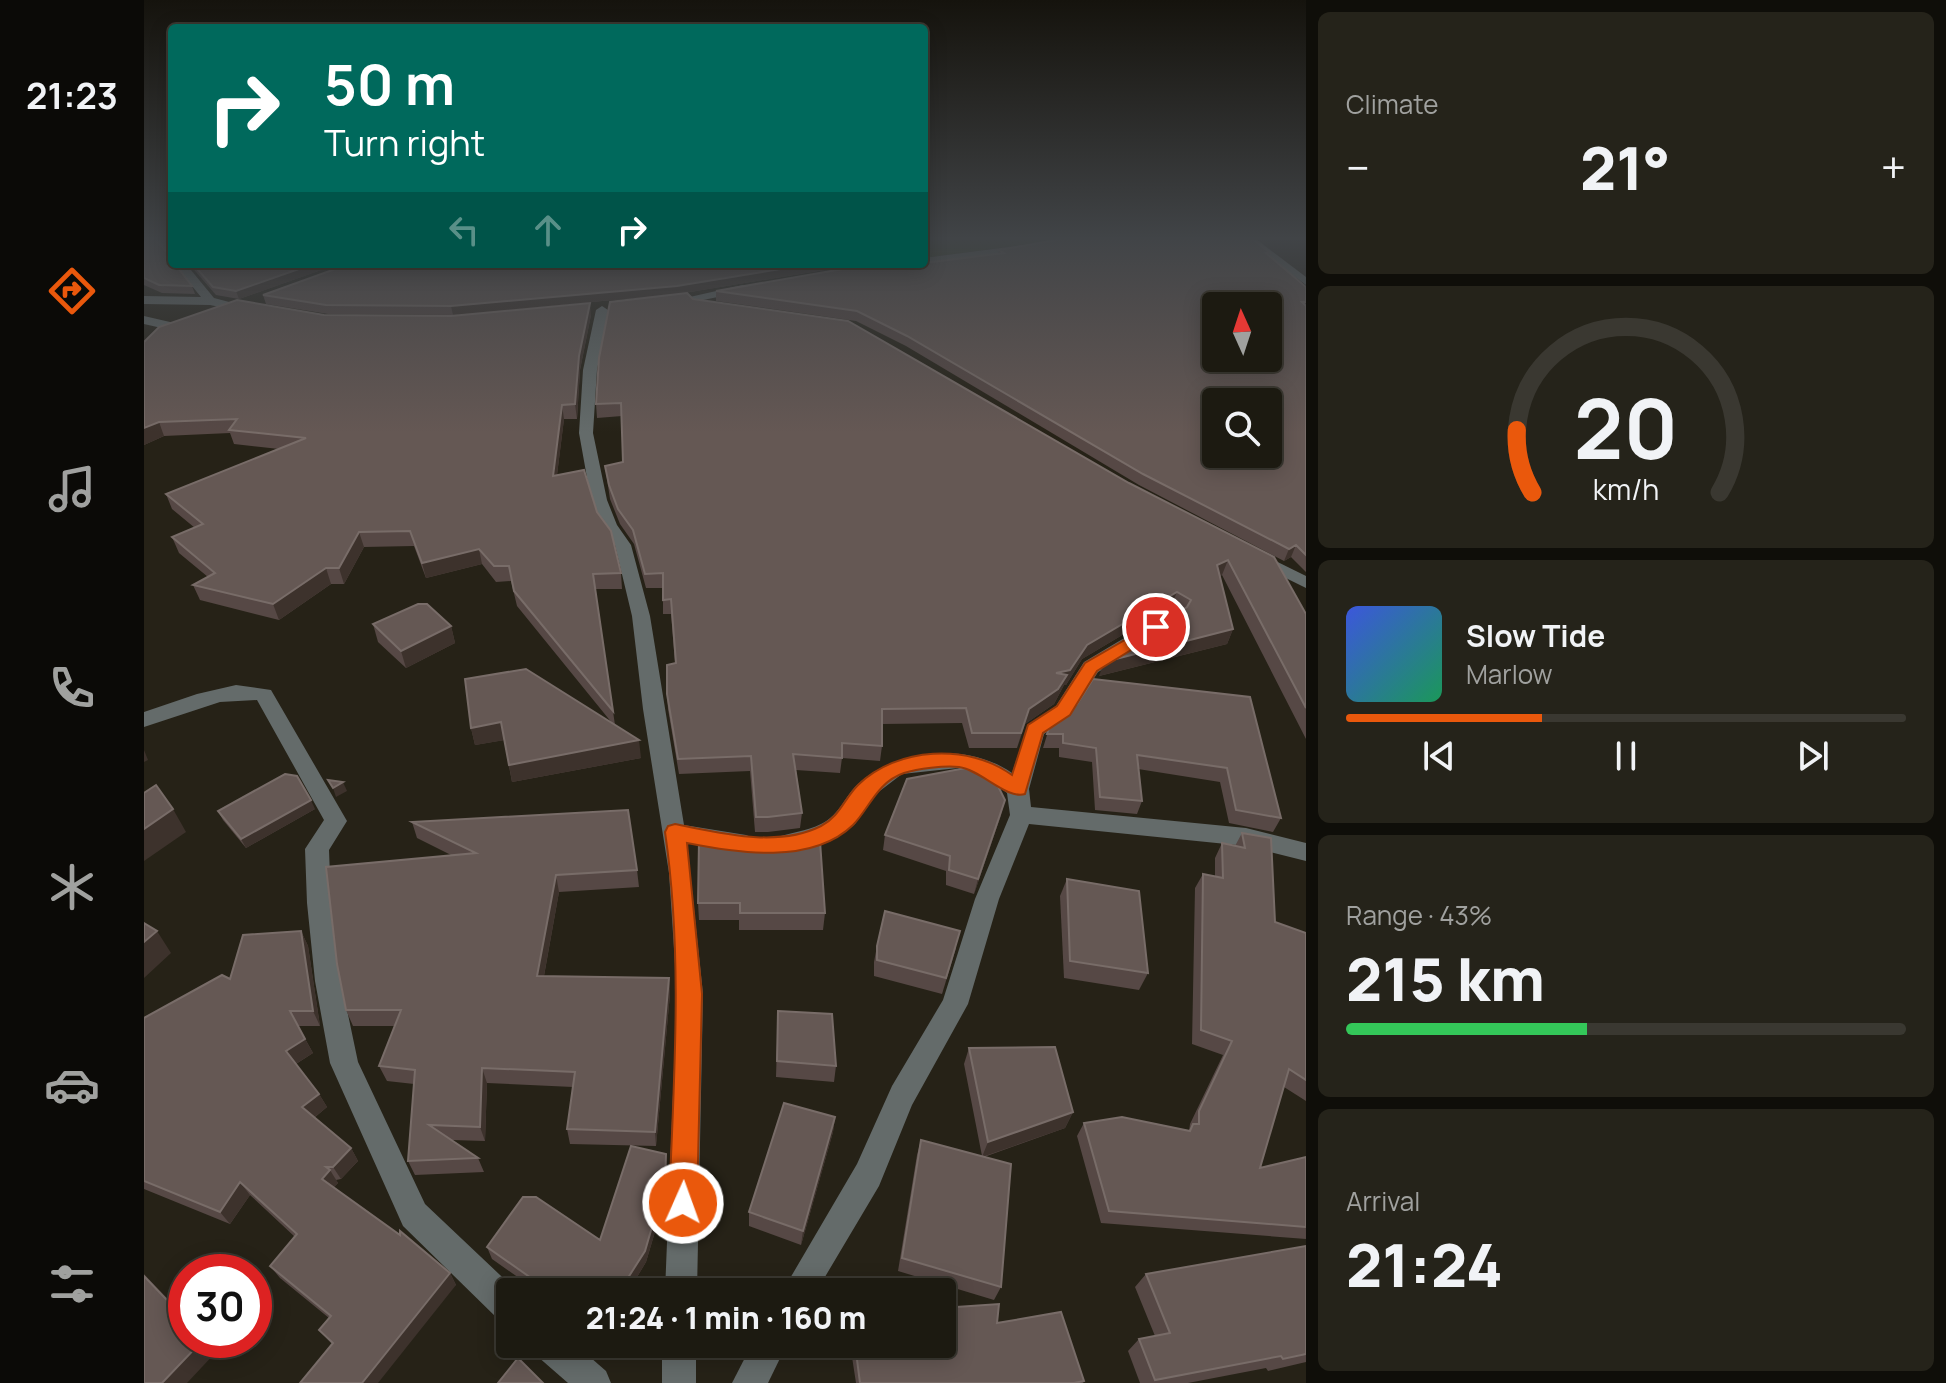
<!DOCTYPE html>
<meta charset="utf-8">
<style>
body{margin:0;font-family:Manrope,sans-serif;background:#25231a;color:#f1f3f6;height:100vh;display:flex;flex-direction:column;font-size:30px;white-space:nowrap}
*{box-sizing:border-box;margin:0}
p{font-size:26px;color:#a0a19f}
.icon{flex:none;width:44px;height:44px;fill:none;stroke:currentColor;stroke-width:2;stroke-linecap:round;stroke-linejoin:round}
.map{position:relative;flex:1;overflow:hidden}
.side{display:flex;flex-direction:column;gap:12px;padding:12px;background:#0f0e09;width:640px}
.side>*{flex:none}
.hud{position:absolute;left:24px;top:24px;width:760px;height:244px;border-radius:8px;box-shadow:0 4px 20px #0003,0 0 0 2px #3a3831;background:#00695c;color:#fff;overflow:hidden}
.needle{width:52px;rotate:357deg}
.controls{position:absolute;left:1058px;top:292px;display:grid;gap:16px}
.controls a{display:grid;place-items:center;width:80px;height:80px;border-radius:8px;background:#1c1a11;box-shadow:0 4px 20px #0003,0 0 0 2px #3a3831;font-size:40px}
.speed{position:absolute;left:24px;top:1254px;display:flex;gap:16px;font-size:40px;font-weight:700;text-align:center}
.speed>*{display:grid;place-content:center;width:104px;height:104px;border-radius:50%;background:#1c1a11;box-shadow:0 4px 20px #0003,0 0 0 2px #3a3831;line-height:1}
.speed .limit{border:12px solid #d22;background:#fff;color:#111}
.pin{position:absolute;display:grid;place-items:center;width:68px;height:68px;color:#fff;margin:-34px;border:4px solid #fff;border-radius:50%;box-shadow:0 2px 8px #0007}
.me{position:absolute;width:88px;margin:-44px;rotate:2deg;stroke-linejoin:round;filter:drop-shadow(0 0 6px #0008)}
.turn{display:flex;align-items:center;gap:28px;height:168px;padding:0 24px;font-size:36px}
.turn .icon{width:104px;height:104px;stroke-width:2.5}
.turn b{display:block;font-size:56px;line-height:68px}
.lanes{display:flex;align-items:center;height:76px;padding:0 24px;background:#0003;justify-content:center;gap:40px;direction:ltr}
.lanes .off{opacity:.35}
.big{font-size:60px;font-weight:800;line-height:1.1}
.side .widget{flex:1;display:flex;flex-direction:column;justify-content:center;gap:12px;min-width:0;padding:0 28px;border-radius:12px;background:#25231a}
.side .dial{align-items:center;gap:0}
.dial svg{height:208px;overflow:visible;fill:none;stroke:#3a3831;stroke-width:7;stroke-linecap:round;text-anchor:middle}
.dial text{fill:#f1f3f6;stroke:none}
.song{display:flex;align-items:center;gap:24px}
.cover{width:96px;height:96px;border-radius:12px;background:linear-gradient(135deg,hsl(230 70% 55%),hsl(150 70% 35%))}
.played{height:8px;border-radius:4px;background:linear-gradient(90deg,#ea580c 35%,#3a3831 35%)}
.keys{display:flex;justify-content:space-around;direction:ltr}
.heat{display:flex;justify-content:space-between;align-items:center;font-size:44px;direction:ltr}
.charge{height:12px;border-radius:6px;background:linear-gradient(90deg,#34c759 43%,#3a3831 0)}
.trip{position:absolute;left:352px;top:1278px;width:460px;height:80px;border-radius:8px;background:#1c1a11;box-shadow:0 4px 20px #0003,0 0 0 2px #3a3831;font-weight:800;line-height:80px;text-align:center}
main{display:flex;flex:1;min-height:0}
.tabs{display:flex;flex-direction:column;width:144px;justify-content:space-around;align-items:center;background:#0b0a07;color:#a0a19f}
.tabs .icon{width:56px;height:56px}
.tabs .active{color:#ea580c}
.tabs b{font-size:36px;color:#f1f3f6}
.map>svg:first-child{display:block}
.green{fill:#2e4017}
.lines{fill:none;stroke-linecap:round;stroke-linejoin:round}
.minor{fill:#646b6a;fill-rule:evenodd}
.wall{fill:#564845}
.shaded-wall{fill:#3d322c}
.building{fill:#655854;stroke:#786c68;stroke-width:2;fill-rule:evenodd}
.route{fill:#ea580c;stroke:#983908;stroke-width:2}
</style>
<main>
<nav class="tabs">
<b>21:23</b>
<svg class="icon active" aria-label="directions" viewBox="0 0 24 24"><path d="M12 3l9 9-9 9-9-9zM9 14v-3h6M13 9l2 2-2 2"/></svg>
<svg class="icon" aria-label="music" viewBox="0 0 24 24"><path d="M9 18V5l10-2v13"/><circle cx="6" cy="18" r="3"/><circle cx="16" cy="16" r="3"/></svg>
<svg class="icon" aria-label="phone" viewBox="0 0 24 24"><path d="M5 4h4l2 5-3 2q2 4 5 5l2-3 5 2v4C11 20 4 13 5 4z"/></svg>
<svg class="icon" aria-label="climate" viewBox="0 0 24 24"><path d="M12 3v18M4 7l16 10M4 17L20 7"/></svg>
<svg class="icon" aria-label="car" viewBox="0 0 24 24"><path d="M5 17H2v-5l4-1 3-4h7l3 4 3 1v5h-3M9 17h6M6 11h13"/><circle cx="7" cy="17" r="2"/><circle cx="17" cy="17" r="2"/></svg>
<svg class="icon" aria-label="filters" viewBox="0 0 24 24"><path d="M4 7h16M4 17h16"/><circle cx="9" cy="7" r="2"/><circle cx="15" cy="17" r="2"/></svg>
</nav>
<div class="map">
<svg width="1162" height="1383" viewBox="0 0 1162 1383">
<rect width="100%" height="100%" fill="#262217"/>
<polygon class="green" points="780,239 921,239 780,258"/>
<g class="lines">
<g class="minor">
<polygon points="10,239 21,239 28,248 28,258"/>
<polygon points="1100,239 1112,239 1162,277 1162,285"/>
<polygon points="879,245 883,246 883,250 780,264 779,264 780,258"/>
<polygon points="30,264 42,264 70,298 112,309 106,313 66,305 0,304 0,296 57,297"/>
<polygon points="733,264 763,264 714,273 708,270"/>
<polygon points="599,285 605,289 603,291 525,307 519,303"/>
<polygon points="458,306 464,310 453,370 449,433 463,500 473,525 487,545 506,616 540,825 602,835 610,838 614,844 610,850 602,853 543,843 559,994 553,1292 521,1292 533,994 525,873 499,709 488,616 471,545 457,526 447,500 435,433 439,370 452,310"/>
<polygon points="0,316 39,325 41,328 35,332 0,324"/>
<polygon points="1111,551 1162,576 1162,588 1105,560 1102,556"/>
<path d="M1029,609l9,6 -2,4 -50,35 -32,18 -28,44 -26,18 -15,55 2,18 215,21 60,15v18l-60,-15 -217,-22 -30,75 -31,105 -56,101 -33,81 -63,106h-34l75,-128 35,-78 51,-86 32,-101 35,-84 -3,-22 -23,-17 -26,-8 -56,6 -30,23 -17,27 -19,13 -54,16 -8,-3 -4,-6 4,-6c15,-5 33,-7 47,-14 19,-9 23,-27 37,-40 39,-36 110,-42 154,-11l16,-48 28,-19 28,-44z"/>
<polygon points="92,685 127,690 203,821 185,850 187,903 197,981 214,1062 281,1204 374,1292 366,1292 366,1323 354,1319 259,1226 186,1063 171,981 163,903 161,849 180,820 113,700 76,702 0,727 0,712 53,694"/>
<polygon points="388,1344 431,1344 462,1371 467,1383 424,1383 393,1356"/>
<rect x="518" y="1344" width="34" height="39"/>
<polygon points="608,1344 643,1344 624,1383 588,1383"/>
</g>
</g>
<g class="wall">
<polygon points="0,239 23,252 27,252 28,244 25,239 28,239 28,264 48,286 51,294 18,293 0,285"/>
<polygon points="855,250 1126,253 1125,256 1162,287 1162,572 1147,557 1140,561 995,485 762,346 712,321 572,301 572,291 743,267 854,254"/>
<polygon points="45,264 194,264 95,299 72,295"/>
<polygon points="704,266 534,294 309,315 184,314 122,304 119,295"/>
<polygon points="549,299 985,483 1162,614 1162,739 1078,575 1076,576 1089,629 1083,644 955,676 1036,611 1027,606 938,659 922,685 920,685 910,704 881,724 873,748 825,748 818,723 738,724 738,746 736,761 698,758 696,773 652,770 658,813 656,828 624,832 611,832 606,771 535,774 524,709 523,694 531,663 527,614 519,614 519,588 502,588 490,544 476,524 466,499 461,466 479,462 478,416 453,418 452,404"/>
<polygon points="180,315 447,315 436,370 433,419 420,419 413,475 453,512 477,573 478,589 451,589 471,725 497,758 368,782 360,740 331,745 327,728 468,723 373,606 367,581 352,582 338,564 282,578 270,546 220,547 200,584 187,584 135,620 56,600 49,585 64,577 35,553 28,537 51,528 28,509 22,494 135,449 90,444 86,433 20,436 0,445 0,342"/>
<polygon points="229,624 307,626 311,643 262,668 234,642"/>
<polygon points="1106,697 1137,818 1129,832 1085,823 1076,782 994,769 998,801 993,814 951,810 948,762 915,757 915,748 899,748 907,722"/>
<polygon points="171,809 102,848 79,820 74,811"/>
<polygon points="857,815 830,894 802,885 802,871 739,850 741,835"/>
<polygon points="268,822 493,870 495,887 415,892 400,976 525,978 526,994 512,1146 426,1144 423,1129 429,1087 343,1083 341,1141 308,1140 334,1158 340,1172 271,1175 264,1161 270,1084 243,1081 235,1066 251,1026 209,1026 202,1010 307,855 273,838"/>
<polygon points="1098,833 1131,922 1162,933 1162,1101 1140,1087 1116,1168 1162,1157 1162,1239 957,1223 933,1136 940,1123 1045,1131 1046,1124 1079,1055 1048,1044 1051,888 1059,874 1071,876 1071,858 1078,843 1091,846"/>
<polygon points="662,841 681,913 679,930 595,930 595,920 555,920 554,903"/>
<polygon points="923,879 1004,973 995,990 920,978 916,896"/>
<polygon points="157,931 164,946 176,1026 154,1026 169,1053 152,1064 175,1094 183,1107 170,1118 207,1148 214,1161 197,1179 192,1180 194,1183 190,1187 306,1273 312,1285 188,1344 175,1330 185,1318 136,1278 126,1266 151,1237 106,1195 86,1224 0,1189 0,1018 86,979"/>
<polygon points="733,946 812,948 798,994 730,976 730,962"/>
<polygon points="634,1011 692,1066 690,1082 632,1077"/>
<polygon points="825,1048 929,1112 921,1128 840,1157 857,1287 850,1300 754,1271 773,1155 777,1140 838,1156 820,1064"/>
<polygon points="691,1117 689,1132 657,1245 605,1226 605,1212"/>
<polygon points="522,1154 523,1167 522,1195 502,1262 484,1292 395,1292 348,1259 343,1247 456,1240"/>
<polygon points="1162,1246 1162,1362 1124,1371 1122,1368 1044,1383 996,1383 984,1351 995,1339 1011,1336 991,1287 1002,1274"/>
<polygon points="853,1323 940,1381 939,1383 712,1383 706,1344 798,1344"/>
</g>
<g class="shaded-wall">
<polygon points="169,264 194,264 95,299 92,291"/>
<polygon points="667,264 704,264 704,266 534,294 309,315 307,306"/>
<polygon points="446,303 447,315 436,370 433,419 431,404 435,356"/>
<polygon points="418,405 420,419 411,491 409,476"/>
<polygon points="15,422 20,436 0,445 0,428"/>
<polygon points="215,532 220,547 200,584 195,568"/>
<polygon points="1152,545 1147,557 1140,561 1145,549"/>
<polygon points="335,549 338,564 282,578 278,563"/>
<polygon points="1084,560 1078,575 1067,579 1073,565"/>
<polygon points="182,568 187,584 135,620 129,604"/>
<polygon points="1033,592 1027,606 938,659 922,685 920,685 910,704 881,724 873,748 885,709 912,673 943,645"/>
<polygon points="307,626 311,643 262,668 257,651"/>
<polygon points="1089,629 1083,644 955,676 960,662"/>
<polygon points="357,722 361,740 331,745 327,728"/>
<polygon points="495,740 497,758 368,782 365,765"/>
<polygon points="0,750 4,760 0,762"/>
<polygon points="199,782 203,791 192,797 189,788"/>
<polygon points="167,800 171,809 102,848 97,839"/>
<polygon points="861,800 857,815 830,894 834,879"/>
<polygon points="29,809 42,832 0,861 0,829"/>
<polygon points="412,875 415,892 397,992 393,976"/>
<polygon points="13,931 27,953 0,978 0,942"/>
<polygon points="157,931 164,946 176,1026 169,1011"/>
<polygon points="525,978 526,994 512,1146 511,1132"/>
<polygon points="161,1039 169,1053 150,1065 142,1051"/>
<polygon points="338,1068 343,1083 341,1141 336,1127"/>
<polygon points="175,1094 183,1107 166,1121 158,1107"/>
<polygon points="929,1112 921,1128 838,1157 844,1142"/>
<polygon points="691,1117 689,1132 657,1245 659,1231"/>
<polygon points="207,1148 214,1161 197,1179 189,1167"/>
<polygon points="522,1154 523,1167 522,1195 502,1262 484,1292 475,1292"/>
<polygon points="186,1170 194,1183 186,1192 178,1179"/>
<polygon points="96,1182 106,1195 86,1224 76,1212"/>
<polygon points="306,1273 312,1285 234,1383 218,1383"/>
<polygon points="0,1274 42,1318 42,1320 0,1276"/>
<polygon points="59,1340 63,1340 73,1351 43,1383 18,1383"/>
</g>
<g class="building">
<polygon points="0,239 11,239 23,252 27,252 28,243 28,255 24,256 28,261 28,264 31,264 48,286 15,285 0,278"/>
<path d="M918,239h191l17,14h-4l40,34v15h-4l4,4v249l-10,-10 -7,4 -146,-75 -236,-138 -50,-25 -141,-20 155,-27 16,3 37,-3v-1l80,-10 -5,-3zM1072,306h52v52h-52zM1072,402h52v52h-52z"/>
<polygon points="49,264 169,264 92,291 69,287"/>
<polygon points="205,264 667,264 533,286 307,306 182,305 119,295"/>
<polygon points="543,293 549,299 704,321 985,483 1130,557 1162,614 1162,708 1084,560 1073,565 1089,629 960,662 1043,607 1047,600 1033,592 943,645 926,670 912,673 923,675 914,689 885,709 877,733 828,733 822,708 738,709 738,746 698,743 698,758 649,754 658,813 624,817 612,817 607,756 534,759 523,694 523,665 532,663 527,599 519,600 519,573 501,574 489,530 474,509 465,485 461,466 479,462 477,403 452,404 455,358 466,302"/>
<polygon points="93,300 180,315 307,316 446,303 435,356 431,404 418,405 409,476 440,470 453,512 467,531 477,573 449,574 469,711 370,591 365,566 350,566 335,549 278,563 266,531 215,532 195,568 182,568 129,604 49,585 71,573 28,537 59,524 22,494 162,438 85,430 93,419 15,422 0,428 0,342 15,327"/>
<polygon points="274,604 283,604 307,626 257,651 229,624"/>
<polygon points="382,669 495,740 365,765 357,722 327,728 321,679"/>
<polygon points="949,679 1106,697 1137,818 1092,810 1083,768 993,755 998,801 956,797 952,748 919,743 919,734 903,734 907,722 933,704"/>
<polygon points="843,764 861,800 834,879 805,870 806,856 741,835 763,779"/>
<polygon points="141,774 153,776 167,800 97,839 74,811"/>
<polygon points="184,780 199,782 189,788"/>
<polygon points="12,785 29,809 0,829 0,793"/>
<polygon points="484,810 493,870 412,875 393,976 525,978 511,1132 423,1129 431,1072 338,1068 336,1127 285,1125 334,1158 264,1161 271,1070 235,1066 257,1010 202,1010 193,964 182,867 332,853 268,822"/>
<polygon points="1098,833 1127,838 1131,922 1162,933 1162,1080 1145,1069 1116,1168 1162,1157 1162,1227 965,1211 940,1123 978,1117 1046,1131 1049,1124 1055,1124 1055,1111 1088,1041 1057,1030 1059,874 1079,878 1078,843 1101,848"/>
<polygon points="661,835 662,841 676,841 681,913 596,913 596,903 554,903 555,841 614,841"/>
<polygon points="923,879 995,891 1004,973 926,961"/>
<polygon points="741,911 816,931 802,978 733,960 733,946"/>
<polygon points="0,923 13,931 0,942"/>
<polygon points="157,931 169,1011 146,1011 161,1039 142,1051 175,1094 158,1107 207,1148 189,1167 182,1167 186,1170 178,1179 256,1235 256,1231 306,1273 218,1383 156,1383 189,1343 175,1330 187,1316 126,1266 153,1234 96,1182 76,1212 0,1181 0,1018 78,975 86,979 99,935"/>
<polygon points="634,1011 688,1014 692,1066 633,1061"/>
<polygon points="911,1047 929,1112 844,1142 825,1048"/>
<polygon points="640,1103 691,1117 659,1231 605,1212"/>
<polygon points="777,1140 867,1164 857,1287 758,1258"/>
<polygon points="487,1146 522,1154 521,1182 501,1251 475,1292 407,1292 343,1247 379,1197 392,1197 456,1240"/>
<polygon points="1162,1246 1162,1354 1139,1359 1137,1356 1011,1380 995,1339 1026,1333 1002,1274"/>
<polygon points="0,1276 42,1320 42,1340 59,1340 18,1383 0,1383"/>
<polygon points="855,1304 853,1323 917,1312 940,1381 930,1383 716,1383 711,1344 798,1344 798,1308"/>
<polygon points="374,1358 399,1383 354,1383"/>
</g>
<linearGradient id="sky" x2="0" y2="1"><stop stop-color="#15130d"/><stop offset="0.55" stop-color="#414447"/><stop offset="1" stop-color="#414447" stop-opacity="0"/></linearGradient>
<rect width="1162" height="433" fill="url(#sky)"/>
<path class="route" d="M1012,622l8,5 -2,4 -65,40 -27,44 -27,18 -18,61c-18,6 -44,-24 -66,-27 -14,-2 -42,2 -55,6 -27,9 -35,36 -51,52 -41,40 -116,28 -166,18l15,151 -5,209 -4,9 -10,5 -9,-5 -5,-9c5,-124 14,-248 -4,-371l3,-6 7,-2c46,9 102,24 146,2 19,-10 23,-27 37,-41 39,-38 110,-42 154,-10l16,-50 29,-19 28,-43z"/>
</svg>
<div class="controls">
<a><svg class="needle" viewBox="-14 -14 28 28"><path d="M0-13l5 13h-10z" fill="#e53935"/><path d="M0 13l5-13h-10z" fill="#a0a19f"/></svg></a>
<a><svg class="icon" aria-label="search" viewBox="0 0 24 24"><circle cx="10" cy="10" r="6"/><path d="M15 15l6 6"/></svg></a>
</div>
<div class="speed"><div class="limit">30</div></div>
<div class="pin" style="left:1012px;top:627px;background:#d93025"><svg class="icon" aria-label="arrive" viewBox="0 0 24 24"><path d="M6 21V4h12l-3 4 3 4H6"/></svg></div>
<svg class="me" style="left:539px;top:1203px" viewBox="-20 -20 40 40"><circle r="17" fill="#ea580c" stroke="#fff" stroke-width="3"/><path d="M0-11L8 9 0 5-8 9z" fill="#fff"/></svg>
<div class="trip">21:24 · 1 min · 160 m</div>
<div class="hud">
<div class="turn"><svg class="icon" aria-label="right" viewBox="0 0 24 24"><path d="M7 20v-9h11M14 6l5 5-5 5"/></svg><div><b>50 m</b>Turn right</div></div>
<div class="lanes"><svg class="icon off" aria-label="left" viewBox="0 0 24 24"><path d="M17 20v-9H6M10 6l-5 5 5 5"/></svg><svg class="icon off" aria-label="ahead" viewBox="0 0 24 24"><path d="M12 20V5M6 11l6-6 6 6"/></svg><svg class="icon" aria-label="right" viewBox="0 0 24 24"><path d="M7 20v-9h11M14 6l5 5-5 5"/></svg></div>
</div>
</div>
<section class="side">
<div class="widget"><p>Climate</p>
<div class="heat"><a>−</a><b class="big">21°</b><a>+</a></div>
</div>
<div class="widget dial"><svg viewBox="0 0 100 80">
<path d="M14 69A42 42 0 1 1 86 69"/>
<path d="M14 69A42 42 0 0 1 8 45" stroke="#ea580c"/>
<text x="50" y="56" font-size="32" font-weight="700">20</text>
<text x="50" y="72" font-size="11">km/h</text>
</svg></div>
<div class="widget">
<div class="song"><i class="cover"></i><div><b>Slow Tide</b><p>Marlow</p></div></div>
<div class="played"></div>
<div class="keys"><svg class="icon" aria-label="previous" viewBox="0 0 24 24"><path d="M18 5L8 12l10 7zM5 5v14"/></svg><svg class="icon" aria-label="pause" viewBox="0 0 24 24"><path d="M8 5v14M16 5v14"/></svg><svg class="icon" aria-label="next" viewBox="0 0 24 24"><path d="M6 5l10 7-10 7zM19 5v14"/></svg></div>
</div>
<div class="widget"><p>Range · 43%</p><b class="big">215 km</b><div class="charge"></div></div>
<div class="widget"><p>Arrival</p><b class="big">21:24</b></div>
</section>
</main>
